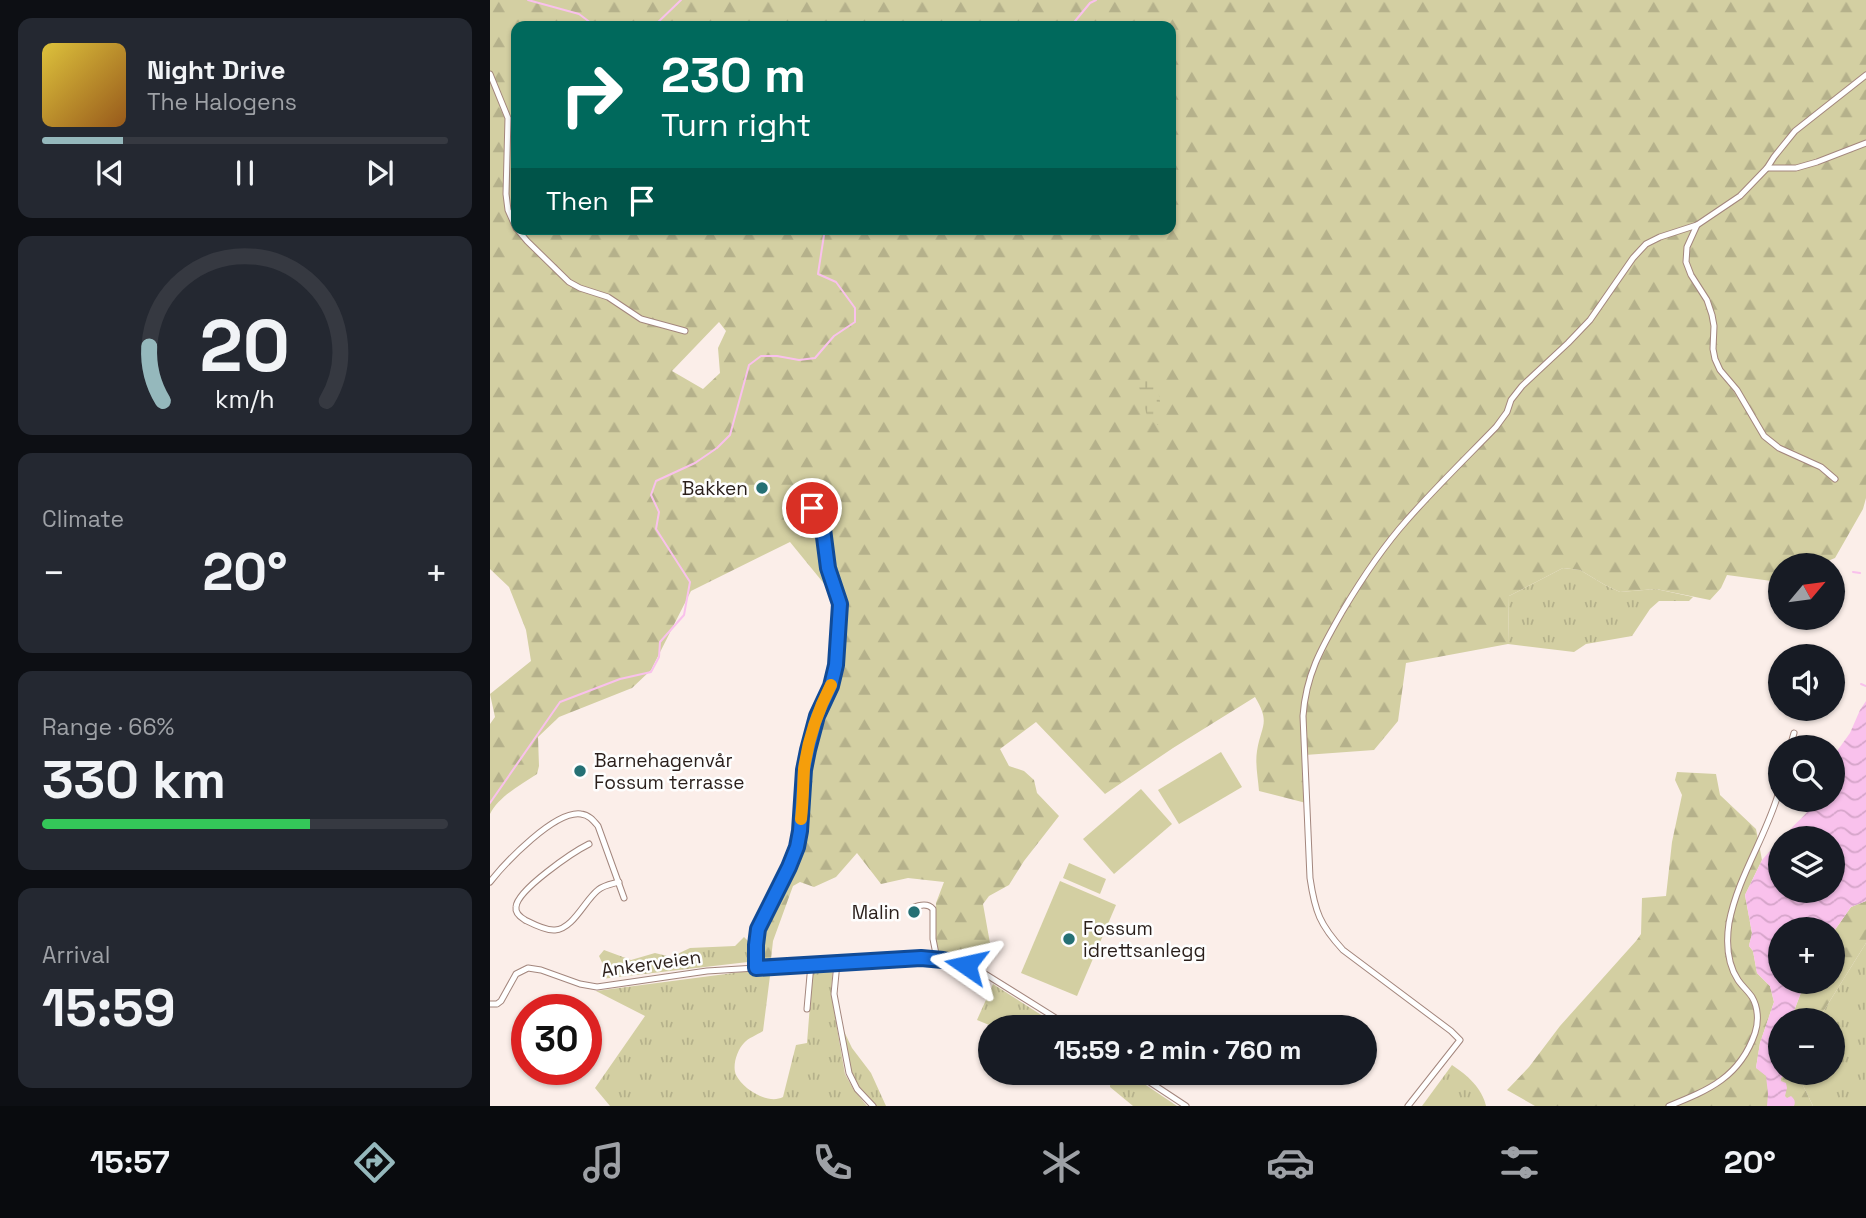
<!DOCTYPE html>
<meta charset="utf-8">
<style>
body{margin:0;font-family:"Space Grotesk",sans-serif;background:#242831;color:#f1f3f6;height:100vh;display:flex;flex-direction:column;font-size:26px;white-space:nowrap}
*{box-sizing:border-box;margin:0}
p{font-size:23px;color:#9ea1a6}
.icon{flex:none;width:38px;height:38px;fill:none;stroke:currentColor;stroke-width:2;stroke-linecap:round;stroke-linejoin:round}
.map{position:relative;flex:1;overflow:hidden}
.side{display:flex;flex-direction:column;gap:18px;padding:18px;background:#0d0f14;width:490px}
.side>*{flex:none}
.banner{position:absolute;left:21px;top:21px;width:665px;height:214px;border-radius:14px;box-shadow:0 2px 5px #0004;background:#00695c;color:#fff;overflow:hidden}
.needle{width:46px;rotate:61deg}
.fabs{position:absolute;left:1278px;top:553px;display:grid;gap:14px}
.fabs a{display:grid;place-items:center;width:77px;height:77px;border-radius:50%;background:#171b24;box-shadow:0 2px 5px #0004;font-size:35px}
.speed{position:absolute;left:21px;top:994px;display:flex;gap:14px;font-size:35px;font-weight:700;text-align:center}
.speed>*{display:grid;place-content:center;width:91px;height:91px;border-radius:50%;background:#171b24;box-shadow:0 2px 5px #0004;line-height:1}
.speed .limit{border:10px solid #d22;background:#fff;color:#111}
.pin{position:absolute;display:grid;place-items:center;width:60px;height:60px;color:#fff;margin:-30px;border:4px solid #fff;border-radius:50%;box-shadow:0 2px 7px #0007}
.me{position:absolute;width:77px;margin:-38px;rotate:281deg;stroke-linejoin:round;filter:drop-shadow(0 0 5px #0008)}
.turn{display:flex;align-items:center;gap:24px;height:147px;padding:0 35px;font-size:32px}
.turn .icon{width:91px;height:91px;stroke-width:2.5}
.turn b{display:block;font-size:49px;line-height:60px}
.then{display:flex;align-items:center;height:66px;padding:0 35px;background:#0003;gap:14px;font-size:26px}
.big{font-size:52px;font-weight:700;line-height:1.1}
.side .card{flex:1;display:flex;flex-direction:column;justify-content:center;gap:10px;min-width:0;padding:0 24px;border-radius:14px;background:#242831}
.side .dial{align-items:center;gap:0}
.dial svg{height:182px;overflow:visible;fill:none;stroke:#363941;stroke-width:7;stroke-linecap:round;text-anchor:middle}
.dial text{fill:#f1f3f6;stroke:none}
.song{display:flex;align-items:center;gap:21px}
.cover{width:84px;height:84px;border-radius:10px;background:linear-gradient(135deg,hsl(50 70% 55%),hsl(30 70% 35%))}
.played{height:7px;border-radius:4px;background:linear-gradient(90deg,#95b8bc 20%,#363941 20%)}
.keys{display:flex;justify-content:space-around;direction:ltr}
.heat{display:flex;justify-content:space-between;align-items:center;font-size:38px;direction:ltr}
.charge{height:10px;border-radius:5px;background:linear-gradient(90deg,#34c759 66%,#363941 0)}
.trip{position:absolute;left:488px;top:1015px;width:399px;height:70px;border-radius:35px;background:#171b24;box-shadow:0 2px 5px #0004;font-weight:700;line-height:70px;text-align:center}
.dock{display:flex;height:112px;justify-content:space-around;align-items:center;background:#090b0e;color:#9ea1a6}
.dock .icon{width:49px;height:49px}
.dock .selected{color:#95b8bc}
.dock b{font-size:32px;color:#f1f3f6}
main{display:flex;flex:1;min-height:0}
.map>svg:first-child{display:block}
.grass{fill:url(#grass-tufts)}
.forest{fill:url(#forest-firs);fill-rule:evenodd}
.wetland{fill:url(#wetland-marsh)}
.garden{fill:#d3cfa2}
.water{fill:url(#water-waves)}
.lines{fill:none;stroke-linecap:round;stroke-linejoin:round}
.stream{stroke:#f9c1ec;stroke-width:2}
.minor-casing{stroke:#a3867d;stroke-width:7}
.minor{stroke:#fff;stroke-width:5}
.route-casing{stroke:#114b97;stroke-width:18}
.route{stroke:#1a73e8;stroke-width:12}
.slow{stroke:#f59e0b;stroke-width:12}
.poi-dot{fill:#257074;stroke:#fefefe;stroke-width:2.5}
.labels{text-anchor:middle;stroke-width:5;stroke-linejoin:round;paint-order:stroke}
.poi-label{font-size:19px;fill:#2a1f1b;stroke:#fefefe;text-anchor:end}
.street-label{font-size:19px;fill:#2a1f1b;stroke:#fefefe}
</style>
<main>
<section class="side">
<div class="card">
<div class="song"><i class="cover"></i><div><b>Night Drive</b><p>The Halogens</p></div></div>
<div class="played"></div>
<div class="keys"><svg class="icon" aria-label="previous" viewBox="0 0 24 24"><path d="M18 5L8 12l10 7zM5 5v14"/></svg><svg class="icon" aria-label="pause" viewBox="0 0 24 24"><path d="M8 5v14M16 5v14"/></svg><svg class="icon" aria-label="next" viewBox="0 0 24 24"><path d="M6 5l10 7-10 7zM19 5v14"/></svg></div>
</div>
<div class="card dial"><svg viewBox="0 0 100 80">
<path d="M14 69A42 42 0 1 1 86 69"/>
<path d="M14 69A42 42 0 0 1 8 45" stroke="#95b8bc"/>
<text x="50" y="56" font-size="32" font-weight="700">20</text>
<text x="50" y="72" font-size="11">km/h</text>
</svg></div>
<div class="card"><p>Climate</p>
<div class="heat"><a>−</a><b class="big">20°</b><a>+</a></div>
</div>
<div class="card"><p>Range · 66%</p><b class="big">330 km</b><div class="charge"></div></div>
<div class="card"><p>Arrival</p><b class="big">15:59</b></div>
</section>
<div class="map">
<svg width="1376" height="1106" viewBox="0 0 1376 1106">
<defs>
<pattern id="grass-tufts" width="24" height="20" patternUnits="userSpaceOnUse" patternTransform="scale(1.75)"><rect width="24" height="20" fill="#d3cfa2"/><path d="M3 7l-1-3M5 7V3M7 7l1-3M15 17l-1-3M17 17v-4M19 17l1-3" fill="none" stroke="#b5b18b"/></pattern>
<pattern id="forest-firs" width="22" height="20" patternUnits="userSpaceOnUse" patternTransform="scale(1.75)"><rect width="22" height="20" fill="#d3cfa2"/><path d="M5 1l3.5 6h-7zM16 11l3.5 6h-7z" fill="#b5b18b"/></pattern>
<pattern id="wetland-marsh" width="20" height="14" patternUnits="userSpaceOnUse" patternTransform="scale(1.75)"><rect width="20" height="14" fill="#d3cfa2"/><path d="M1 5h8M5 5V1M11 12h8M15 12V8" fill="none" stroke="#b5b18b"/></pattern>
<pattern id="water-waves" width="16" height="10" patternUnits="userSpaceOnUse" patternTransform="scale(1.75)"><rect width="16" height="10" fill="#f9c1ec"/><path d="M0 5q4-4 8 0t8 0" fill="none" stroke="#d6a5ca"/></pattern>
</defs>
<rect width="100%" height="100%" fill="#fbeee9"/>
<g class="grass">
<polygon points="1073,568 1090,570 1115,585 1130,592 1166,589 1203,597 1199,601 1169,601 1160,609 1142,636 1096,644 1084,652 1018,644 1019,596"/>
<polygon points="254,937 262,945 258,962 111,979 115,969 109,956 114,950 141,960 165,953 181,957 200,948 245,946"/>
<polygon points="1376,943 1376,1106 1323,1106 1307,1073 1342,1073 1342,1020 1328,1020"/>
<path d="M323,966l20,1 -2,26 14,81 9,16 13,16h-257l-15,-18 50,-72 -49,-25 175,-23 -8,63c-6,4 -15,7 -19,12 -7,7 -12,23 -8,32 7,14 32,30 47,22l13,-52 11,-2z"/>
<polygon points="503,984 570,1027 504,1027 487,1020"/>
<polygon points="350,1023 362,1048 381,1073 396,1106 385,1106 368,1086 361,1072"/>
<path d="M962,1065c15,10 30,23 34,41h-64z"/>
<polygon points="621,1073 638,1073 687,1106 643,1106 620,1087"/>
</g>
<g class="forest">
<path d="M0,0h1376v498l-3,11 -28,49 -17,7h-38l-1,17 -52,-7 -6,13 -11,12 -54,-11 -36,3 -15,-7 -25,-15 -17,-2 -54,28 -1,48 -102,19 -8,58 -24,29 -69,5 1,48 -47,-12c-1,-13 -4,-27 -2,-40 4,-26 14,-27 -2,-54l-82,51 -68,46 -69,-72 -36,27 9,17 15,5 10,9 3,13 22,23 -35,45 -15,24 -20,11 -6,8 8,45 -14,16 -38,-10 -4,-18 1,-34 8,-21 -36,-4 -27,6 -24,-31 -21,24 -22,10 -14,-5 -7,4 -20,55 -2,18 -9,1 2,-30 35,-74 7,-40 -1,-38 5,-34 30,-66 -1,-76 -49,-60 -99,49 -40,79 -19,18 -73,29 -21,20 1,29 -2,8c-16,11 -38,22 -47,40v-90l5,-7 -5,-23 41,-33 -5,-31 -17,-43 -19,-18zM26,26h655v203h-655zM229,322l7,9 -8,17 2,25 -17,16 -31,-18z"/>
<polygon points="1187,772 1226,774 1230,795 1266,829 1272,860 1255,895 1262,933 1259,946 1263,951 1267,973 1280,986 1284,1002 1270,1043 1266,1068 1290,1073 1307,1073 1323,1106 1045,1106 1017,1090 1039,1067 1070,1026 1146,941 1151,934 1152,898 1176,896 1182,842 1192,795 1185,780"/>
<polygon points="1376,901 1376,943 1328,1020 1305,1020 1304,1011 1315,982 1342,982 1342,934 1361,907"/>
</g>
<path class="wetland" d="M657,376l6,2c7,17 10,30 5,47l-11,-9 -8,-29 3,-9z"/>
<g class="garden">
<polygon points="731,752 752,787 689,824 668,790"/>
<polygon points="651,789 682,824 624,874 593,839"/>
<polygon points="579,863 616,879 610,894 573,878"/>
<polygon points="570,881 626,905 587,996 531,973"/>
</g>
<path class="water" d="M1376,701v200l-15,6 -19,27v-5h-52v53h25l-11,29 1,9h-15v53h7l-6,5v3l5,2 1,5 -2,8 2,2 4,-2c3,3 5,5 3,10h-27l1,-12 -2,-18 -10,-8 4,-25 14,-41 -4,-16 -13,-13 -4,-22 -4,-5 3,-13 -7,-38 17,-35 8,-9 10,-8v48h52v-53h-48c8,-14 25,-23 30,-38h18v-42l18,-25 10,-23z"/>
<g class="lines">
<g class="stream">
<polyline points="38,0 89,14 105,26"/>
<polyline points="164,26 191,0"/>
<polyline points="581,26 600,3 606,0"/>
<polyline points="1363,572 1370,573"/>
<polyline points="1371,684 1376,686"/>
<polyline points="0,803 70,702 130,679 161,672 169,657 170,642 194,615 200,582 166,529 169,512 161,495 166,481 205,463 227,448 240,435 259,365 271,356 287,356 309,360 325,358 344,336 365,322 365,308 346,282 328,274 334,235 333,229"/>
</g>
<g class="minor-casing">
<g id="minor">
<polyline points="0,74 18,118 16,194 18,210 26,228"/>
<polyline points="1277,168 1306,168 1327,162 1376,143"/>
<polyline points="1207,225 1197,247 1196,262 1201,275 1217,300 1222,315 1224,326 1223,349 1225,359 1230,370 1247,390 1274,436 1289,448 1331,467 1345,479"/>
<polyline points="27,229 37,241 79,282 90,288 118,297 151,319 195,331"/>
<polyline points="1300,747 1304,733"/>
<path d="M99,844c-16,8 -72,46 -73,63 -1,6 4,10 9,13 8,4 21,11 30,10 18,-1 30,-30 43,-40 6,-5 14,-6 21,-8"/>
<path d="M0,882c15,-19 65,-72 91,-68 8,1 12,6 17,12l26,72"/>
<path d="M422,908c7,-3 16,-5 21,1v30l4,20"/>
<polyline points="347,963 344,994 359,1073 367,1089 383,1106"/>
<polyline points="266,968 266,945 268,929 299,867 307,847 310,831 314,770 318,750 324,723 341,686 346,665 350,604 338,568 333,529 328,516 322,508"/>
<polyline points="0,1004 7,1004 11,1001 26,974 38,968 51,970 90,984 107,987 217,971 431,958 463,962 492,972 580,1027"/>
<polyline points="317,1009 321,964"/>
<polyline points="646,1073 696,1106"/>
<path d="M918,1106l52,-66 -9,-9 -108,-81c-23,-25 -28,-38 -33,-72l-7,-162c3,-42 19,-69 39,-104 19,-32 40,-64 65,-92 28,-32 59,-62 89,-93l11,-15 4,-12 11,-14 46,-43 22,-23 43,-62 13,-14 14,-7 37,-12 43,-29 27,-28 7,-11 21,-26 71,-56"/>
<path d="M1179,1106c40,-16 71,-29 86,-73 4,-12 3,-26 -3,-36 -4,-6 -10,-11 -14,-17 -11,-17 -12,-37 -9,-57 9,-48 39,-89 51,-135"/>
</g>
</g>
<use href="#minor" class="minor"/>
</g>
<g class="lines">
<g class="route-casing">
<polyline id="route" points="322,508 328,516 333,529 338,568 350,604 346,665 341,686 327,716 318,750 314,770 310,831 307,847 299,867 268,929 266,945 266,968 431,958 453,960 476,965"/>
</g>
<use href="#route" class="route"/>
<path class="slow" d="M311,819c2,-17 2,-33 3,-50 4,-29 13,-57 27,-84"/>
</g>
<g class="poi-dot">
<circle cx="272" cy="488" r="7"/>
<circle cx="90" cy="771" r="7"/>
<circle cx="424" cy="912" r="7"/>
<circle cx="579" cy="939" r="7"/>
</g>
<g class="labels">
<g class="poi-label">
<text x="258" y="495">Bakken</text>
<text x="104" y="767" text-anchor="start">Barnehagenvår<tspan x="104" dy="22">Fossum terrasse</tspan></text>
<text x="410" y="919">Malin</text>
<text x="593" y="935" text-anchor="start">Fossum<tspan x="593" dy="22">idrettsanlegg</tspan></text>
</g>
<g class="street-label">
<text transform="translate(161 963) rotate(-8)" y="7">Ankerveien</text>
</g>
</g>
</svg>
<div class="fabs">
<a><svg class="needle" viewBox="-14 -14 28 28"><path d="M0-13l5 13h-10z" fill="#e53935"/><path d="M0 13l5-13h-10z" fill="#9ea1a6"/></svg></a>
<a><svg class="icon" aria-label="sound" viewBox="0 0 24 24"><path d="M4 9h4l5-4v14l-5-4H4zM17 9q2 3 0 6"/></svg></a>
<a><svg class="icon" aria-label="search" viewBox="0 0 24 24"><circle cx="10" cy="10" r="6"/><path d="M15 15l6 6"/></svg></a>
<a><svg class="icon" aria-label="layers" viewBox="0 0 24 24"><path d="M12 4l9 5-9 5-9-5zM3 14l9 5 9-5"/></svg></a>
<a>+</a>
<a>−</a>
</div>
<div class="speed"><div class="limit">30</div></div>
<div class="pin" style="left:322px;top:508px;background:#d93025"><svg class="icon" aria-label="arrive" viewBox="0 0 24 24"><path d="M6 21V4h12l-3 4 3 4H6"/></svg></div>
<svg class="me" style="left:476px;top:965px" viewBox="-20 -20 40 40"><path d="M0-17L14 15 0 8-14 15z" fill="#1a73e8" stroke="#fff" stroke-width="4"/></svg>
<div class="trip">15:59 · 2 min · 760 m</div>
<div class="banner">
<div class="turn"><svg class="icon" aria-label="right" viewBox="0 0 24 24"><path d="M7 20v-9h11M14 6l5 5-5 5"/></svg><div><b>230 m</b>Turn right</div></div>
<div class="then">Then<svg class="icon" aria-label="arrive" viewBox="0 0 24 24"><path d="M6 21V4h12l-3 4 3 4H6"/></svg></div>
</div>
</div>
</main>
<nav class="dock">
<b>15:57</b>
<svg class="icon selected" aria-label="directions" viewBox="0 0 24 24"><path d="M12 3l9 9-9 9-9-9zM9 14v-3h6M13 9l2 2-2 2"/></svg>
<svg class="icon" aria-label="music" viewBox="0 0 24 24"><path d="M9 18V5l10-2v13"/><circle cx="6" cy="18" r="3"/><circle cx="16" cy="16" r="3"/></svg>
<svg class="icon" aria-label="phone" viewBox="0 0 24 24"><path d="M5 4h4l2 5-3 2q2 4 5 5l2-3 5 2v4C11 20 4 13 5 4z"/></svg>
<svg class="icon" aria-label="climate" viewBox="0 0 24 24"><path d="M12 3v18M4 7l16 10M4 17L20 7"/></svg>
<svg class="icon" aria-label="car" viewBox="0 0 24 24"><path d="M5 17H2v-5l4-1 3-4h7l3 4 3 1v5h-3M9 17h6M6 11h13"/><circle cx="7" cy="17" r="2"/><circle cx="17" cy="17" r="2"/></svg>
<svg class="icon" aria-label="filters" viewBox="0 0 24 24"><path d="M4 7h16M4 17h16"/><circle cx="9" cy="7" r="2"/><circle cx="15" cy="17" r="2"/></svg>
<b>20°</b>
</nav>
